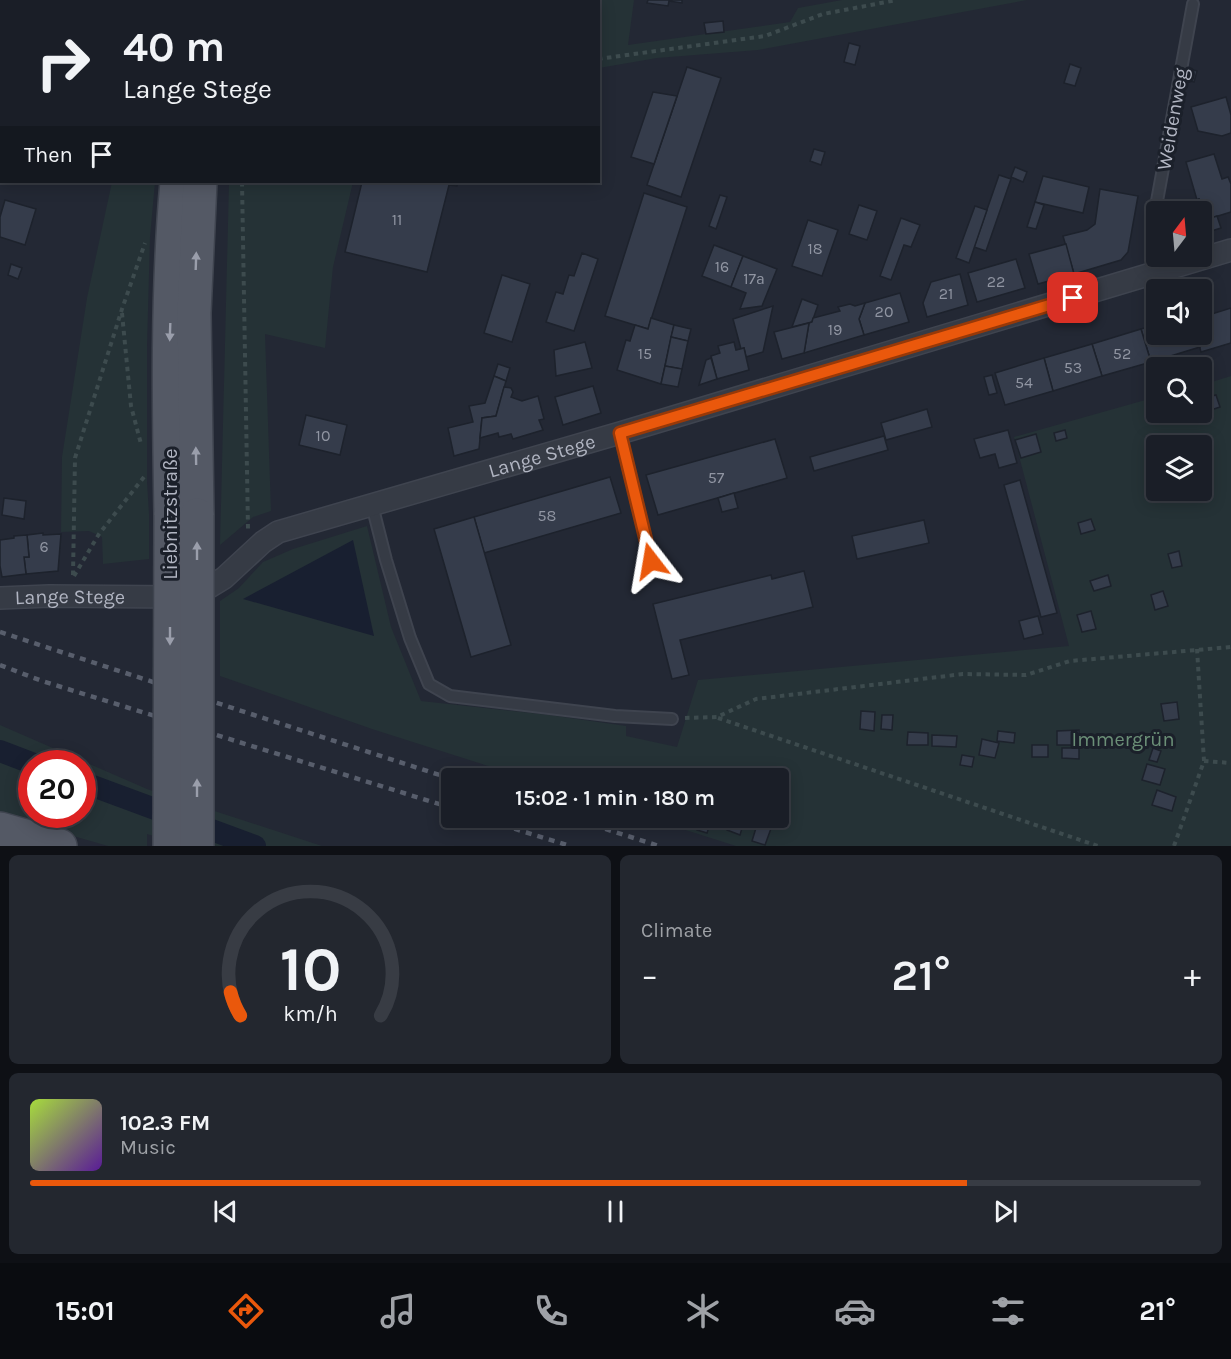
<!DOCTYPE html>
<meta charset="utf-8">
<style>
body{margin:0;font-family:Karla,sans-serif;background:#23272f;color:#f1f3f6;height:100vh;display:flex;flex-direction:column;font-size:22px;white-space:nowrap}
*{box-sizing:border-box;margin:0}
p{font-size:20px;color:#9fa2a7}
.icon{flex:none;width:33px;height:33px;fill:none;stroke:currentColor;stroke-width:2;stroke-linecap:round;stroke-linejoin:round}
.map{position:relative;height:846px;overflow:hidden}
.panel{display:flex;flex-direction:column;gap:9px;padding:9px;background:#0e1015;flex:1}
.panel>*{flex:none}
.banner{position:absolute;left:0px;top:0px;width:600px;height:183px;box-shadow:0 3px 15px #0003,0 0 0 2px #383c44;background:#1a1e27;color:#f1f3f6;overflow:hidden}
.needle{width:39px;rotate:16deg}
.buttons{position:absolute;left:1146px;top:201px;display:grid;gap:12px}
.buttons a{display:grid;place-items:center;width:66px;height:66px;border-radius:6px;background:#1a1e27;box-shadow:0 3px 15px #0003,0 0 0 2px #383c44;font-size:30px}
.speed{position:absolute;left:18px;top:750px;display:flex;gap:12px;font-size:30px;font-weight:700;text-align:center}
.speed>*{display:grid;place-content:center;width:78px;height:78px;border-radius:50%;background:#1a1e27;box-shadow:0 3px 15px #0003,0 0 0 2px #383c44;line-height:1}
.speed .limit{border:9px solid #d22;background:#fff;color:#111}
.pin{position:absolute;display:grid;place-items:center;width:51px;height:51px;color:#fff;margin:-26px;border-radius:12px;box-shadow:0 3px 9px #0006}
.me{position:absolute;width:66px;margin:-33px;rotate:346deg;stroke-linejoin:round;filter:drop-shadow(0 0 4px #0008)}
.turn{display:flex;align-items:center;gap:21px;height:126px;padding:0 24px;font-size:27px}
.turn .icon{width:78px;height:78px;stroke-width:2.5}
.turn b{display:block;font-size:42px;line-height:51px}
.then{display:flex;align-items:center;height:57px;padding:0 24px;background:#0003;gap:12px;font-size:22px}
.big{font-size:45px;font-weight:600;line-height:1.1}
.panel .tile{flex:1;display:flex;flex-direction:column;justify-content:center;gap:9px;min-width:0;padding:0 21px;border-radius:9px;background:#23272f}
.panel .dial{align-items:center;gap:0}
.dial svg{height:156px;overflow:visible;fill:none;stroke:#383c44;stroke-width:7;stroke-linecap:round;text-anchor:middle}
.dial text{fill:#f1f3f6;stroke:none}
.song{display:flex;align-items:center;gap:18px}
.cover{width:72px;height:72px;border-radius:9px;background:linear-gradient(135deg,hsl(80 70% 55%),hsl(270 70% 35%))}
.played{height:6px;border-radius:3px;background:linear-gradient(90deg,#ea580c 80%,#383c44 80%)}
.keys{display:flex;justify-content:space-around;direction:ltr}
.heat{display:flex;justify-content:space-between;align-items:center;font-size:33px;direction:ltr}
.panel .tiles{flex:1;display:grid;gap:9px;grid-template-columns:1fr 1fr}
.tile:last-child{grid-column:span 2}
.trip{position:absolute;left:441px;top:768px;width:348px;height:60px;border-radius:6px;background:#1a1e27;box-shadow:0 3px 15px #0003,0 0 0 2px #383c44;font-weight:600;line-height:60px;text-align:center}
.tabs{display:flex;height:96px;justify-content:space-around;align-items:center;background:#0a0c10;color:#9fa2a7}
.tabs .icon{width:42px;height:42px}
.tabs .active{color:#ea580c}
.tabs b{font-size:27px;color:#f1f3f6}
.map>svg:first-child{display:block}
.green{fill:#253236;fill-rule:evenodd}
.water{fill:#181f30}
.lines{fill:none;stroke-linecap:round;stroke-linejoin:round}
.canal{stroke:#181f30;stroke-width:22}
.building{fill:#353c4b;stroke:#1d222c;stroke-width:1.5}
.service-casing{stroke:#3f444f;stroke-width:14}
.minor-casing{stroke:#3f444f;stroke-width:24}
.primary-casing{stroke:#3f444f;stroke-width:36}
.path{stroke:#3d4b4e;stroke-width:4;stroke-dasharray:4.5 4.5;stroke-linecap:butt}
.service{stroke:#363b45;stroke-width:10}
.minor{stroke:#363b45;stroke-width:21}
.primary{stroke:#545965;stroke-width:33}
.rail{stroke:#585e6c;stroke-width:4.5;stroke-dasharray:6 6;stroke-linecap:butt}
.primary-bridge-casing{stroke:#3f444f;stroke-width:36;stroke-linecap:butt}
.primary-bridge{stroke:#545965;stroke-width:33}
.oneway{fill:#9a9eab}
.route-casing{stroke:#983908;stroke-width:15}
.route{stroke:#ea580c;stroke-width:10}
.labels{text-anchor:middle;stroke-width:6;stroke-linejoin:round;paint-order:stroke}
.number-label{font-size:16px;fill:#9095a2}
.street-label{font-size:20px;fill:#b1b5c2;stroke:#1b202a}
.park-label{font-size:20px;fill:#6b8f77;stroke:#1b202a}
</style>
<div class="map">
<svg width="1231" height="846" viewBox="0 0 1231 846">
<rect width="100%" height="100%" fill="#232834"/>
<g class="green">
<polygon points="254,0 634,0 628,45 790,22 798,8 842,0 1027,0 758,50 657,58 599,68 598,2 254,2"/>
<polygon points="112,182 155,182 150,237 147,347 147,482 149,514 149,559 103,564 102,537 89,531 61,532 62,457 87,298"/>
<polygon points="229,182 353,182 333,267 325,348 265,334 271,511 253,517 220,545"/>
<path d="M1231,376v470h-495l-88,-28h130v-40h-252l-154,-49 -152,-53v-75l19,-13 24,-26 30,-13 74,-23 24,101 30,74 128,14 77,11v10l51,11 21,-67 371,-34 -55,-209 142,-40v15h46v-27zM1156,446h46v44h-46z"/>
<path d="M0,725l147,64 175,57h-136l-39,-12v12h-39l-108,-31zM32,764h50v50h-50z"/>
</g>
<polygon class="water" points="353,540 374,636 243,599"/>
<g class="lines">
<g class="canal">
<polyline points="0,751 34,764"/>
<polyline points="82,782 255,846"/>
</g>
</g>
<g class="building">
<polygon points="65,0 140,0 140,2 64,2"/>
<polygon points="648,0 682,0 682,3 669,1 668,6 647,3"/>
<polygon points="723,21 724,32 706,34 704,23"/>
<polygon points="849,43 860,46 855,65 844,62"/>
<polygon points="1070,64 1081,68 1075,86 1064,83"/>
<polygon points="687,67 721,78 681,197 647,185"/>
<polygon points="1190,69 1197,71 1194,82 1187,80"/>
<polygon points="653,92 677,96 654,164 631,157"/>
<polygon points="1226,97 1231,115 1231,133 1222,136 1198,131 1191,107"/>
<polygon points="814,149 825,152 821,165 810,161"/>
<polygon points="1214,154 1222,179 1228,177 1231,184 1231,212 1205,220 1199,199 1197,200 1186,162"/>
<polygon points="1015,167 1027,172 1023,182 1011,177"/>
<polygon points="999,175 1011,179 986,251 974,247"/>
<polygon points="1043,176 1089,187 1083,213 1035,202"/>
<polygon points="362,182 458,182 457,186 449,185 427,272 345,252"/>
<polygon points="1100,189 1138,196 1128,252 1121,260 1074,274 1063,236 1087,230 1095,224"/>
<polygon points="644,193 687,207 648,329 605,316"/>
<polygon points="720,195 727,197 716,229 709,226"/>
<polygon points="1199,199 1205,220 1217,216 1221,228 1202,234 1202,212 1182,212 1180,206"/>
<polygon points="5,200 36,209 25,245 0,237 0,217"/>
<polygon points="1035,202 1044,205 1036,229 1027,227"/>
<polygon points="859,205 877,211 867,240 849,234"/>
<polygon points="975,206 987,210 969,263 956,258"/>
<polygon points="901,218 920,225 911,247 904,245 891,280 880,276"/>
<polygon points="808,220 838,230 822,276 792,266"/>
<polygon points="1066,244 1074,274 1038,284 1029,254"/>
<polygon points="714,245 743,256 731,287 702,276"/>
<polygon points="582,253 598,259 574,331 546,322 556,292 563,294 569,275 574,276"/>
<polygon points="743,256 777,269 762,306 740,309 746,293 731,287"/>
<polygon points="1016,259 1025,288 977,302 968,273"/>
<polygon points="11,264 22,268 18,279 8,275"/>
<polygon points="960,274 968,305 927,317 923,303 931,282"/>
<polygon points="502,275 530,284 512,342 484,333"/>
<polygon points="900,293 909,322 864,335 859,319 865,303"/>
<polygon points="802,299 818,305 812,322 792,327"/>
<polygon points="865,303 859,319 864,335 804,353 809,323 812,322 813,318 840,311 838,307 850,304 855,306"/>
<polygon points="773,306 763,352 746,357 744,348 741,349 733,319"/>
<polygon points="1231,308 1231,343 1201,352 1196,334 1202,334 1202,317"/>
<polygon points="651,318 674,325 661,384 617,370 626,340 630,341 635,325 648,329"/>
<polygon points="809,323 804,353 782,359 774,332"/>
<polygon points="674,325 691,329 688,341 671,337"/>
<polygon points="1156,325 1156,334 1196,334 1200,347 1151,362 1141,329"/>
<polygon points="1141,329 1151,362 1102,376 1092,344"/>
<polygon points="671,337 688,341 682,369 665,366"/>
<polygon points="585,342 592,368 556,376 554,350"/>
<polygon points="734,342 736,350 744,348 749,370 717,379 711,356 720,353 718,346"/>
<polygon points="1092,344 1102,376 1053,391 1044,358"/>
<polygon points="711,358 717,379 699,385 706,360"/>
<polygon points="1044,358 1053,391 1005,405 995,373"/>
<polygon points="498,364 510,368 506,381 494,376"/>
<polygon points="665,366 682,369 678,387 661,384"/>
<polygon points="992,375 997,393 989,395 984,377"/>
<polygon points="494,376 506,381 496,416 482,418 479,449 454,456 448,428 473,422 469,406 485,403"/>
<polygon points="593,386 601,413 563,425 555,397"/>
<polygon points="504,387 511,388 513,392 511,397 522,401 538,396 544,419 539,420 543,430 513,439 511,434 499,437 498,433 480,438 482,418 496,416"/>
<polygon points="1216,395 1220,407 1208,411 1204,398"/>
<polygon points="927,409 932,427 886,440 881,423"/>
<polygon points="306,415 347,425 340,455 299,445"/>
<polygon points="1008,430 1017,463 999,468 995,454 980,458 974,439"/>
<polygon points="1065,430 1067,438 1056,441 1054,433"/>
<polygon points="1036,434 1041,452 1021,458 1015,440"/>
<polygon points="884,436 888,450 814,471 810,457"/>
<polygon points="775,439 787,478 658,515 646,475"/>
<polygon points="610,477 621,513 484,553 474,517"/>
<polygon points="1020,480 1057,613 1041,617 1004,485"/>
<polygon points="734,493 738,508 722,512 718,498"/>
<polygon points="4,498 26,501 24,519 2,515"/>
<polygon points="474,517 511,645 471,657 434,529"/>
<polygon points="1091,519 1095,530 1081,534 1078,523"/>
<polygon points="924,520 929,543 857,559 852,536"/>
<polygon points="43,533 43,535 61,534 58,571 26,574 24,557 29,557 27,535"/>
<polygon points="27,535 29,557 24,557 26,574 2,577 0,566 0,540 14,538 14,536"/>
<polygon points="1179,551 1182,566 1172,568 1168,554"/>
<polygon points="804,571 813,607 680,640 689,675 672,679 653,604 771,575 772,579"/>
<polygon points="1108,575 1111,586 1094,591 1090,581"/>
<polygon points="1163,591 1168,606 1155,610 1151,595"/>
<polygon points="1091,611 1096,629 1082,632 1077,615"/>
<polygon points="1038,616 1043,634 1024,639 1019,621"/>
<polygon points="1177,702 1179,719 1164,721 1161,704"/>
<polygon points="861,711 875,712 874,731 860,729"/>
<polygon points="882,715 893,715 892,730 881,729"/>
<polygon points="1079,730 1079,745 1057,745 1057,731"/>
<polygon points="998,731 1015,733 1014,743 997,741"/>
<polygon points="908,732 928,733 928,745 907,745"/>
<polygon points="932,735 957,736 956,747 932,746"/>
<polygon points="982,739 999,743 995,758 979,755"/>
<rect x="1032" y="745" width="16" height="12"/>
<polygon points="1062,748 1079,748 1079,759 1062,758"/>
<polygon points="1153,748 1161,751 1157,762 1149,760"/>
<polygon points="962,755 974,757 972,767 960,765"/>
<polygon points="1147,764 1165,769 1160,785 1142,780"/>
<polygon points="1157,790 1176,797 1172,811 1152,805"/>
<polygon points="701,818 711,821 707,833 697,830"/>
<polygon points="732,818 745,818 740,835 727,830"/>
<polygon points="759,818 773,823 765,845 752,841"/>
</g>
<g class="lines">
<g class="service-casing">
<g id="service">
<polyline points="0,9 2,10"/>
<polyline points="1156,235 1155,212 1193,4"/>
<polyline points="1158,256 1159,272"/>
<polyline points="620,433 651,561"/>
<polyline points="372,505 386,560 410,638 429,684 450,696 615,716 672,719"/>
</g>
</g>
<g class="minor-casing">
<g id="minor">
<path id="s1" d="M0,598l49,-2 128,1 29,-8 18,-11 39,-36 15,-10 342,-99 611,-183"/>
</g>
</g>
<g class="primary-casing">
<g id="primary">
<polyline points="198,2 198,0"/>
<path d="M171,515c-2,-111 -4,-223 6,-333"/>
<polyline points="197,515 194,313 200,182"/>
<polyline points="0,829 60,846"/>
</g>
</g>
<g class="path">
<polyline points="240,2 240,0"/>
<polyline points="598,59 765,36 823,14 897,0"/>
<polyline points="242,182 248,529"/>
<polyline points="122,313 131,406 141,444"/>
<polyline points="73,575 75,458 122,309 145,243"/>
<polyline points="74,576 99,534 144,477"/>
<polyline points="685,718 717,717 756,699 963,674 1026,675 1070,661 1231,647"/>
<polyline points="718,718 1098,846"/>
<polyline points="1204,761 1231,763"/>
<polyline points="1174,846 1204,761 1197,649"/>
</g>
<use href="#service" class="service"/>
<use href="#minor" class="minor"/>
<use href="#primary" class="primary"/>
<g class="rail">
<polyline points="0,632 254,715 452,779"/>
<polyline points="0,665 42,681 452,808"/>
<polyline points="480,818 570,846"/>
<polyline points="571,818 659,846"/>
</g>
<g class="primary-bridge-casing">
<g id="primary-bridge">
<polyline points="170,846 171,515"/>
<polyline points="197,846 197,515"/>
</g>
</g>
<use href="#primary-bridge" class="primary-bridge"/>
</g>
<defs><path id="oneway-solid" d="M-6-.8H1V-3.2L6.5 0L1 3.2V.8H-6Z" transform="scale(1.5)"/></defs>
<g class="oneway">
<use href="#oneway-solid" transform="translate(196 261) rotate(-88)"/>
<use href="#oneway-solid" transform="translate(170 332) rotate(92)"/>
<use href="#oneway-solid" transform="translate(196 456) rotate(-91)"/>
<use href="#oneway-solid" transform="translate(197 551) rotate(-90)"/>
<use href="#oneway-solid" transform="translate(170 636) rotate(90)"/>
<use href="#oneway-solid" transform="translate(197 788) rotate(-90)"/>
</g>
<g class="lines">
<g class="route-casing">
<polyline id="route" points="651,561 620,433 1073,298"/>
</g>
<use href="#route" class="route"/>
</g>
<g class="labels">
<g class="number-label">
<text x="397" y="225">11</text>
<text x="815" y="254">18</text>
<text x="722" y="272">16</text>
<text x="754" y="284">17a</text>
<text x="996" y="287">22</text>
<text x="946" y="299">21</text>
<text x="884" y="317">20</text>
<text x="835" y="335">19</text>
<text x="645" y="359">15</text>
<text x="1122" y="359">52</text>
<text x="1073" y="373">53</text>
<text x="1024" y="388">54</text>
<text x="323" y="441">10</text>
<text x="716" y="483">57</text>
<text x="547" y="521">58</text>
<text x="44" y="552">6</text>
</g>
<g class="street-label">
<text transform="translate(1172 119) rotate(-80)" y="7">Weidenweg</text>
<text dy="7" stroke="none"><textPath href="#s1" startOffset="574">Lange Stege</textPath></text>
<text transform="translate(170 514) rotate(-90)" y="7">Liebnitzstraße</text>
<text dy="7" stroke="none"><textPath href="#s1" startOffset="70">Lange Stege</textPath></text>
</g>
<g class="park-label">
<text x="1123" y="746">Immergrün</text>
</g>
</g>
</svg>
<div class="buttons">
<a><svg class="needle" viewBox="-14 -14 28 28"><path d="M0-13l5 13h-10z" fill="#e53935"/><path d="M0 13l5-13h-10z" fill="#9fa2a7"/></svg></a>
<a><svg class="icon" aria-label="sound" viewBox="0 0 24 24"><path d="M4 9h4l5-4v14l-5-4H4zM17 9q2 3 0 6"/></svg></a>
<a><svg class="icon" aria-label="search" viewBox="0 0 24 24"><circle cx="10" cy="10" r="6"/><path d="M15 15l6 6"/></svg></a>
<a><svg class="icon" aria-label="layers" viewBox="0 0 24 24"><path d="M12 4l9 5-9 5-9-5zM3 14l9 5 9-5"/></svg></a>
</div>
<div class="speed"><div class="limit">20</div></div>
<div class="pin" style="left:1073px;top:298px;background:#d93025"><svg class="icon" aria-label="arrive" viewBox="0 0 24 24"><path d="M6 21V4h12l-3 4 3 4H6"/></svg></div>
<svg class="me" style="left:651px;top:561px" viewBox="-20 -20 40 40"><path d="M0-17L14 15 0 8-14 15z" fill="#ea580c" stroke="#fff" stroke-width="4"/></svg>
<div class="trip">15:02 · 1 min · 180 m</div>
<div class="banner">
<div class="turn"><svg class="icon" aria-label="right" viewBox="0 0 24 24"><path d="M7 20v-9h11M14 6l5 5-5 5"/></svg><div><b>40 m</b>Lange Stege</div></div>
<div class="then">Then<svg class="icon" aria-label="arrive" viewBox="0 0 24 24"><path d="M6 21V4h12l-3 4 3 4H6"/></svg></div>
</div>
</div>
<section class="panel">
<div class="tiles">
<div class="tile dial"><svg viewBox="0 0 100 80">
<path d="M14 69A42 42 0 1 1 86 69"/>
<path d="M14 69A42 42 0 0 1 9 57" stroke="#ea580c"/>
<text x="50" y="56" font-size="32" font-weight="700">10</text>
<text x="50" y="72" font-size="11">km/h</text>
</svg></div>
<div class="tile"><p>Climate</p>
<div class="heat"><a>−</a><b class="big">21°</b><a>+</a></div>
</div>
<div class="tile">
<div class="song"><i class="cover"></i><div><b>102.3 FM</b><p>Music</p></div></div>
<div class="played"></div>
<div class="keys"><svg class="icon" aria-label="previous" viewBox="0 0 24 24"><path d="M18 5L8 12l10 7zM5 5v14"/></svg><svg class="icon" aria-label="pause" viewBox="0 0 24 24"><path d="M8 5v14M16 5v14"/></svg><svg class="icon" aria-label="next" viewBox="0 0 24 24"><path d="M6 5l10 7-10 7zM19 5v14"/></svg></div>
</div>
</div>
</section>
<nav class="tabs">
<b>15:01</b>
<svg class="icon active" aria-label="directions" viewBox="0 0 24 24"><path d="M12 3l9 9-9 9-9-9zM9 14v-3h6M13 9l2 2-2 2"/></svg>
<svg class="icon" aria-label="music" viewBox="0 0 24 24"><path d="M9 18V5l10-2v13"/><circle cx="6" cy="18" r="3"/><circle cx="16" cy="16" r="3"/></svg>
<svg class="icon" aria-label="phone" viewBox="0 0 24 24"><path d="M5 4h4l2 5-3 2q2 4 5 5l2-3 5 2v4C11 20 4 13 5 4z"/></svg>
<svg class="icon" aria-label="climate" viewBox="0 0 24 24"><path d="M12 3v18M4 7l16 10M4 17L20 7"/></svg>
<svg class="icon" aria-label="car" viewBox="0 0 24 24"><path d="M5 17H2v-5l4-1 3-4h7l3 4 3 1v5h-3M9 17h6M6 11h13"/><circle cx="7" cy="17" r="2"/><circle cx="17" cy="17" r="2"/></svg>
<svg class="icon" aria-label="filters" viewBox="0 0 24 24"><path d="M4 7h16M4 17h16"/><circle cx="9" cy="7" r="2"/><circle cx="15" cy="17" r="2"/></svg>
<b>21°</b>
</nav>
